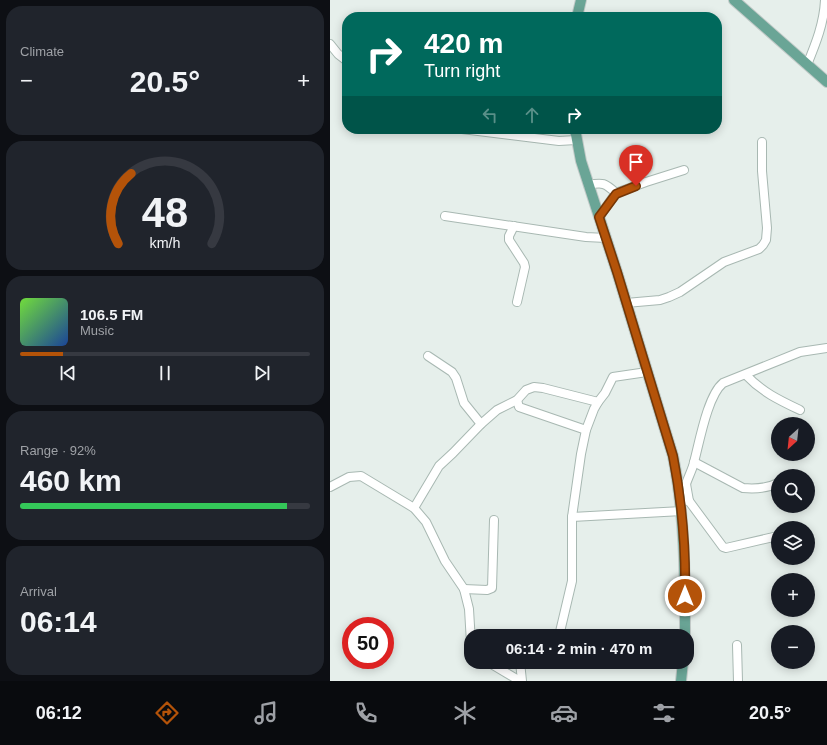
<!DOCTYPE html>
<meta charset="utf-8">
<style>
body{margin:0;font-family:Arial,sans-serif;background:#20242c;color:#f1f3f6;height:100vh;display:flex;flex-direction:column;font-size:15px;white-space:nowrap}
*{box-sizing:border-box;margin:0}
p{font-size:13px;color:#9ea1a6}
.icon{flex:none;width:22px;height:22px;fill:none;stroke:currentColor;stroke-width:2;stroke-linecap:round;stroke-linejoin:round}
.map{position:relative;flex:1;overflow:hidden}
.sheet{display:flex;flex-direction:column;gap:6px;padding:6px;background:#0d0f14;width:330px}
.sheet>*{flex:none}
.top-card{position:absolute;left:12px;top:12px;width:380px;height:122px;border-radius:16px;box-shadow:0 2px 10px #0003;background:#00695c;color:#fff;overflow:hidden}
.needle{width:26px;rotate:207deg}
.controls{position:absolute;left:441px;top:417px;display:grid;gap:8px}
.controls a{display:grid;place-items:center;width:44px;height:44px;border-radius:50%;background:#171b24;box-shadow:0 2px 10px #0003;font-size:20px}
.speed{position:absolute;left:12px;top:617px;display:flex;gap:8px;font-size:20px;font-weight:700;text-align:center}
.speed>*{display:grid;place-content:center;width:52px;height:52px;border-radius:50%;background:#171b24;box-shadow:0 2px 10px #0003;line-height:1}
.speed .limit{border:6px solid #d22;background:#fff;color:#111}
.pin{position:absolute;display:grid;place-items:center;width:34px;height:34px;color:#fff;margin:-41px -17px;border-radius:50% 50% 50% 0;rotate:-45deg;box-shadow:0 0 4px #0007}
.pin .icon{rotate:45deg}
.me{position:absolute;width:44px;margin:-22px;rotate:0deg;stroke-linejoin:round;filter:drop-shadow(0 0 3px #0008)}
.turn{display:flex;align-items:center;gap:14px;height:84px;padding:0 16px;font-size:18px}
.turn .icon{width:52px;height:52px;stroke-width:2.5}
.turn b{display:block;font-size:28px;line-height:34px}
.lanes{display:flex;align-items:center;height:38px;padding:0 16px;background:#0003;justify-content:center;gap:20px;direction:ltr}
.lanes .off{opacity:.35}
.big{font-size:30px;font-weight:700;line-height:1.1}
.sheet .card{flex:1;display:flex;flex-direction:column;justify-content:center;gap:6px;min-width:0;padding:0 14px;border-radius:16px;background:#20242c}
.sheet .dial{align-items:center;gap:0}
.dial svg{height:104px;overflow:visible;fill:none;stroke:#363941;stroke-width:7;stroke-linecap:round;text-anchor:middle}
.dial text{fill:#f1f3f6;stroke:none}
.song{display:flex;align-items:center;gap:12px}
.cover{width:48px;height:48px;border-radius:6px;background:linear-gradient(135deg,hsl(100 70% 55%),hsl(220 70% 35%))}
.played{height:4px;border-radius:2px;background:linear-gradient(90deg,#b45309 15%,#363941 15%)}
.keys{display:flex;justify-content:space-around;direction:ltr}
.heat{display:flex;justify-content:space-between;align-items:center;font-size:22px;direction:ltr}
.charge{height:6px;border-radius:3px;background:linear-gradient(90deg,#34c759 92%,#363941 0)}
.trip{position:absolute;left:134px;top:629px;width:230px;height:40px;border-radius:16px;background:#171b24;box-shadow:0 2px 10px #0003;font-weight:700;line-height:40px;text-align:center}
.dock{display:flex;height:64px;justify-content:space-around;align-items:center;background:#090b0e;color:#9ea1a6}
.dock .icon{width:28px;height:28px}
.dock .on{color:#b45309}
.dock b{font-size:18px;color:#f1f3f6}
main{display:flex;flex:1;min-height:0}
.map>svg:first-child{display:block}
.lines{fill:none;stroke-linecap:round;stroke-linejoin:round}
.minor-casing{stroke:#a8b8b2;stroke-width:10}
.major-casing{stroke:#c2cac8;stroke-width:12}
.minor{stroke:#fff;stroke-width:8}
.major{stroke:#6aa596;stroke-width:10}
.route-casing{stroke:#753606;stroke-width:10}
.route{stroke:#b45309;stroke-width:7}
</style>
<main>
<section class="sheet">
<div class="card"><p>Climate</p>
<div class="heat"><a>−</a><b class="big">20.5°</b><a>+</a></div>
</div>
<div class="card dial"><svg viewBox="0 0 100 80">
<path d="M14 69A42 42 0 1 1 86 69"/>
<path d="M14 69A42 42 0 0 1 24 15" stroke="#b45309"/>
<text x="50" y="56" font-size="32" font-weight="700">48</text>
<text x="50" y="72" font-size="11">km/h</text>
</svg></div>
<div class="card">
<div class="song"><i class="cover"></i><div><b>106.5 FM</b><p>Music</p></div></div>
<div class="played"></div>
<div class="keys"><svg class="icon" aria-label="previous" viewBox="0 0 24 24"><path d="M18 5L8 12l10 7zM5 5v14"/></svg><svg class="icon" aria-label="pause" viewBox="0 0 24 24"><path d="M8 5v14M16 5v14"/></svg><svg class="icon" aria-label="next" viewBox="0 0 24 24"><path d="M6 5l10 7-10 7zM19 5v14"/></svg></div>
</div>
<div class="card"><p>Range · 92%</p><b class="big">460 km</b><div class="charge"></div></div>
<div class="card"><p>Arrival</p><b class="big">06:14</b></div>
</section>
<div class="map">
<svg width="497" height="681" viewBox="0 0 497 681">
<rect width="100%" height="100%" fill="#e6efeb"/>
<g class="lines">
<g class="minor-casing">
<g id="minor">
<polyline points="0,44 8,54 17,61"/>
<path d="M477,65c9,-22 17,-42 18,-65"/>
<polyline points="132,129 229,141 246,140"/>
<path d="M258,185c15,-3 17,-2 28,8"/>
<polyline points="115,216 256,237 276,238"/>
<polyline points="269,217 286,193 316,182 354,170"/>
<polyline points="184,226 179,236 179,240 194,263 195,267 187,302"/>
<polyline points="296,303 330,300 339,297 350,292 394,262 429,249 433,245 436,240 437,228 432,171 432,142"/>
<polyline points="98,356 122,372 126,378 134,403 151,424"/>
<path d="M416,375c16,17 33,25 54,35"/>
<polyline points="187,400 189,407 256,430"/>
<path d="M364,462l49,26c11,1 25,0 35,-5"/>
<polyline points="356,484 359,501"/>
<path d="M349,486l7,-2c2,-6 5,-12 7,-18 6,-21 14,-70 30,-83l77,-31 27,-4"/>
<polyline points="0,487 19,477 31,476 84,508 96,522 115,561 134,589 139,609 141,643"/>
<polyline points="351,500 359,501 393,547 396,548 448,536"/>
<polyline points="84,508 109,466 123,453 151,424 167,410 187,400 196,390 204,387 213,388 268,402"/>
<polyline points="242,517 352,511"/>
<polyline points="134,589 157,590 162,588 164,520"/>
<polyline points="229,636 242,581 242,517 251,454 256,430 264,409 268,402 275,393 283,377 317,372"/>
<polyline points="407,645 408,681"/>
<polyline points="158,662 190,681"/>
<polyline points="190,662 192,681"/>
</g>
</g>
<g class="major-casing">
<g id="major">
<polyline points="404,0 497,82"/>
<polyline points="247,17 251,0"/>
<path d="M245,129l6,32 36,111 56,184c12,60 12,119 12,180"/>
<polyline points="351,681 353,662"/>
</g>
</g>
<use href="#minor" class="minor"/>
<use href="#major" class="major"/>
</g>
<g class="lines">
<g class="route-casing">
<path id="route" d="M306,186l-20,8 -17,23 18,55 56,184c9,46 13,93 12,140"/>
</g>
<use href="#route" class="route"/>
</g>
</svg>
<div class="controls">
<a><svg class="needle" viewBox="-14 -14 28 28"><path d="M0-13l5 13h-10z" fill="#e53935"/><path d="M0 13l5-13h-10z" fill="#9ea1a6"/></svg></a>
<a><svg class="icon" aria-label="search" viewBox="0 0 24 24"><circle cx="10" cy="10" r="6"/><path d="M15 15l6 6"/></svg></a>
<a><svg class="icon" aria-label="layers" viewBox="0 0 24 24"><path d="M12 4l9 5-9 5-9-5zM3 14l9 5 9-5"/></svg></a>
<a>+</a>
<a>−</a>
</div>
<div class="speed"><div class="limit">50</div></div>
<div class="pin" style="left:306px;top:186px;background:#d93025"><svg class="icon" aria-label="arrive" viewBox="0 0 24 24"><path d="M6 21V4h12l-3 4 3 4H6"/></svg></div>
<svg class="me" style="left:355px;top:596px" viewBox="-20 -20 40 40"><circle r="17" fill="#b45309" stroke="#fff" stroke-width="3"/><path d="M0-11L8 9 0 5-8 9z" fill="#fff"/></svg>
<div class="trip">06:14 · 2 min · 470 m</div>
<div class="top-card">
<div class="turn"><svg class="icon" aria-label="right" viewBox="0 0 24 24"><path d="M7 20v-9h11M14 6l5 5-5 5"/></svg><div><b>420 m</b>Turn right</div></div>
<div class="lanes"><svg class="icon off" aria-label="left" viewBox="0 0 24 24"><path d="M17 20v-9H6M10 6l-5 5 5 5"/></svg><svg class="icon off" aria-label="ahead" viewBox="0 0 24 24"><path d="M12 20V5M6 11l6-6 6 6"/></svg><svg class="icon" aria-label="right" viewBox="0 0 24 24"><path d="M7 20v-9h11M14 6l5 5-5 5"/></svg></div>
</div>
</div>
</main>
<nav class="dock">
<b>06:12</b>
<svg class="icon on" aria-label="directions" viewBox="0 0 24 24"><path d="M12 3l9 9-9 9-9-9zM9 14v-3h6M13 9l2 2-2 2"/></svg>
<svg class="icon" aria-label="music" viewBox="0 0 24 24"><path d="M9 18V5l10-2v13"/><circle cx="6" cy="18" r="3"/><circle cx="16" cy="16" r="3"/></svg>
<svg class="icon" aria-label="phone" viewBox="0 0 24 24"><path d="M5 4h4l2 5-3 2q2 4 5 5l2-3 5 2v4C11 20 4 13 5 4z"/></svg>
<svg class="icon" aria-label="climate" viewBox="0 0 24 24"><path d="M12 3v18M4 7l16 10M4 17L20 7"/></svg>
<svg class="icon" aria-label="car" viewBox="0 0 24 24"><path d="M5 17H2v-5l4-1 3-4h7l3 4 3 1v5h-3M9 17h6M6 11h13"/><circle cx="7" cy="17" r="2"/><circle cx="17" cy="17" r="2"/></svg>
<svg class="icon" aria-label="filters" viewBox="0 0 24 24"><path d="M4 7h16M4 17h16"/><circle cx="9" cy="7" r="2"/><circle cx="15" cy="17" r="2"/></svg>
<b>20.5°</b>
</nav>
